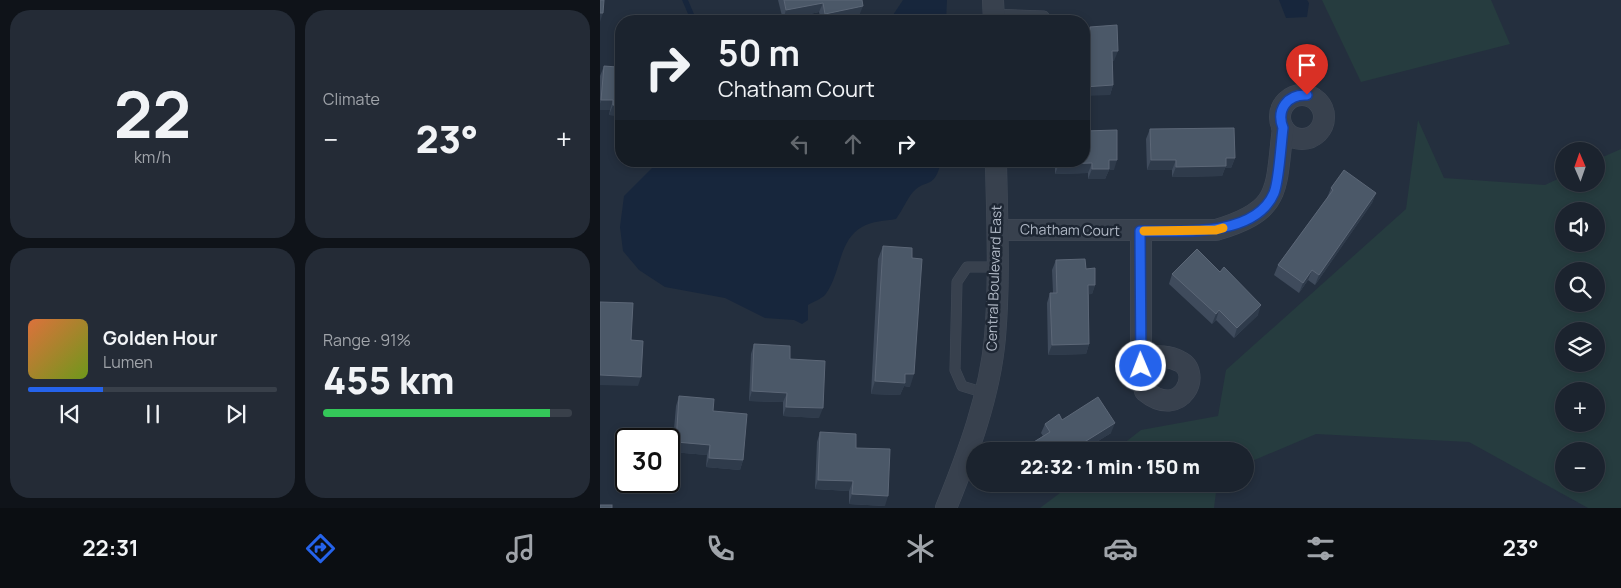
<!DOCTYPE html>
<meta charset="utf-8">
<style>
body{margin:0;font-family:Manrope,sans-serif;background:#242b36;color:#f1f3f6;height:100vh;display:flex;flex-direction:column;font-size:19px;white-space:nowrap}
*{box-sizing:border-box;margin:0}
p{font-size:16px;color:#a0a4aa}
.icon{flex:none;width:28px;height:28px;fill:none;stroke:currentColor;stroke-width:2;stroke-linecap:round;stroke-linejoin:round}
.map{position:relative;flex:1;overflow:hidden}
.panel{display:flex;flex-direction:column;gap:10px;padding:10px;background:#0f1319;width:600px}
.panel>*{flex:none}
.top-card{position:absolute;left:15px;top:15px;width:475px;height:152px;border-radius:20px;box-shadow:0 2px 8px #0003,0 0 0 1px #39404a;background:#1b232e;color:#f1f3f6;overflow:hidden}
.needle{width:32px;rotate:358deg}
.fabs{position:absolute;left:955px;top:142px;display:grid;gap:10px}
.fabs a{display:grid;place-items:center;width:50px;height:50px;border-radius:50%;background:#1b232e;box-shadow:0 2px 8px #0003,0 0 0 1px #39404a;font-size:25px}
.speed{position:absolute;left:15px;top:428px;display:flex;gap:10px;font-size:25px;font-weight:700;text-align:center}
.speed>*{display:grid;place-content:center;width:65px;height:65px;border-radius:50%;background:#1b232e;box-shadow:0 2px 8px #0003,0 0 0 1px #39404a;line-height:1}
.speed .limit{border:2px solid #111;border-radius:8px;background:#fff;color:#111}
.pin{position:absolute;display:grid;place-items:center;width:42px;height:42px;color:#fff;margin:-51px -21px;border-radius:50% 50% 50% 0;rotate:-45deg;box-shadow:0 0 5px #0007}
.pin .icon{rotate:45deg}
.me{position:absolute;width:55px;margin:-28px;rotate:359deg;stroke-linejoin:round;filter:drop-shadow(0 0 4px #0008)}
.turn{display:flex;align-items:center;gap:18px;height:105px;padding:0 20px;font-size:22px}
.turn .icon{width:65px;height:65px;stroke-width:2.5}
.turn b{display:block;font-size:35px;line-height:42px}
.lanes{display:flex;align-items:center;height:48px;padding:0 20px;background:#0003;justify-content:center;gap:25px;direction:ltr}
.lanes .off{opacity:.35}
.big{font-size:38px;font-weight:800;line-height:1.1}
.panel .card{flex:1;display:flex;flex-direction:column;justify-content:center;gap:8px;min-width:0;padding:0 18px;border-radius:20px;background:#242b36}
.panel .dial{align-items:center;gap:0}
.dial b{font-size:65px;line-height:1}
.song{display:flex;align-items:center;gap:15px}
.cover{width:60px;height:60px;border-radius:8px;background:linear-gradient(135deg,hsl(20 70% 55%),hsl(80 70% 35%))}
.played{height:5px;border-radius:2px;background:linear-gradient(90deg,#2563eb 30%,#39404a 30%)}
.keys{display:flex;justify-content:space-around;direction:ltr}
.heat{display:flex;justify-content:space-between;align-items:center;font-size:28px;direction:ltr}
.charge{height:8px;border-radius:4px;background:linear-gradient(90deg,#34c759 91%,#39404a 0)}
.panel .tiles{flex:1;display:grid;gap:10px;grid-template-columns:repeat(2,1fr)}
.trip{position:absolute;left:366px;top:442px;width:288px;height:50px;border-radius:25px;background:#1b232e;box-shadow:0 2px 8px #0003,0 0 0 1px #39404a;font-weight:800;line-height:50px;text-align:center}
.menu{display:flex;height:80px;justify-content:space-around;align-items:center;background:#0b0e12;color:#a0a4aa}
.menu .icon{width:35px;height:35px}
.menu .current{color:#2563eb}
.menu b{font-size:22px;color:#f1f3f6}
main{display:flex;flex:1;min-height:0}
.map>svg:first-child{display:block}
.green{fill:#263c3f;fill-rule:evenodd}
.water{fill:#17263c}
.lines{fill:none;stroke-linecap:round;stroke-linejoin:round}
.stream{stroke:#17263c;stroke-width:5.5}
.lane-casing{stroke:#414a57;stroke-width:11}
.street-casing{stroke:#414a57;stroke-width:22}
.lane{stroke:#38414e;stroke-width:10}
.street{stroke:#38414e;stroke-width:21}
.wall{fill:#3f4b5c}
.shaded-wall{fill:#2f3b4b}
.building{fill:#4b5868;stroke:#5c6777}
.route-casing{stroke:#184099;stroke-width:12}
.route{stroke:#2563eb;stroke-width:9}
.slow{stroke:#f59e0b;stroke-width:9}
.labels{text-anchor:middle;stroke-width:5;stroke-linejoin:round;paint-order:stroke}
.street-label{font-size:14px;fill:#b4bcc9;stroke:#1d2633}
</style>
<main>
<section class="panel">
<div class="tiles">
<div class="card dial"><b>22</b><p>km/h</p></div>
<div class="card"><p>Climate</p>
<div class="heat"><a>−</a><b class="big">23°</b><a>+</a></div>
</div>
<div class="card">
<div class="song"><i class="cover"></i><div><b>Golden Hour</b><p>Lumen</p></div></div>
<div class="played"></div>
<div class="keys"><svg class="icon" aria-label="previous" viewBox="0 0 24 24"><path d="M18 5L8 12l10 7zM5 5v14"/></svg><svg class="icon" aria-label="pause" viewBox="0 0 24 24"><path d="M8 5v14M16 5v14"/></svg><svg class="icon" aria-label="next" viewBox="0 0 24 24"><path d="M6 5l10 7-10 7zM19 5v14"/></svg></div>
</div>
<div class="card"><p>Range · 91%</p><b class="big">455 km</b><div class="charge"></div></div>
</div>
</section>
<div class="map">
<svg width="1021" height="508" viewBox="0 0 1021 508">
<rect width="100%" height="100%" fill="#242f3e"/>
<g class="green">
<polygon points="722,0 891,0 910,44 761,82"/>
<path d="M818,120l26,58 101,7 19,-9v8h32v-24l25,-11v359h-33l-119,-66 -153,-8 -71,30v-13h-131l27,-21 77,-14 8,-46 180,-161zM964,211h32v33h-32zM964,271h32v33h-32zM964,331h32v33h-32zM964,391h32v33h-32zM964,451h32v33h-32z"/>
<polygon points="472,484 617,484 614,508 440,508"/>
</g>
<g class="water">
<polygon points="303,0 347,0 346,21 289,21"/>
<polygon points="679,0 707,0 709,3 707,17 686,18"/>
<path d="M65,161h276c-6,29 -15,17 -28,31 -6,7 -11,19 -17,27 -11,2 -24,2 -34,8 -24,13 -21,48 -37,68 -4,4 -12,7 -17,10v15l-6,4 -8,-4 -29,-2 -40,-20 -60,-11 -26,-17 -16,-19 -3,-24 4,-31 29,-29z"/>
</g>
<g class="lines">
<polyline class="stream" points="85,0 94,21"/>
<g class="lane-casing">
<g id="lane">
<polyline points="394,14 444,16 447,21"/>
<polyline points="385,393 362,386 355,370 357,282 367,267 397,267"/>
</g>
</g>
<g class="street-casing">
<g id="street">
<polyline points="393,0 394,21"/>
<circle cx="702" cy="117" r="22"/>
<path d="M398,230h218c67,-20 59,-40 67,-102"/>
<path d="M541,231v146l4,14c36,30 59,-19 34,-30 -11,-6 -26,-5 -38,-5"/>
<path d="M346,508c22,-54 44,-113 49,-171 5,-58 2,-118 1,-176"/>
</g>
</g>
<use href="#lane" class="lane"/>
<use href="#street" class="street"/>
</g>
<g class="wall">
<polygon points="178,0 262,0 259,16 233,21 221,21 219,12 183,20"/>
<polygon points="490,27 514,61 512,61 513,85 510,95 486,38"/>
<polygon points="20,31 21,31 21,116 9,115 10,110 0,110 0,76 4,66 14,67 16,41"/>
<polygon points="550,129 635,158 631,168 625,168 622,176 572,177 572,170 547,170 546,139"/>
<polygon points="484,131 514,170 509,170 505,179 488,179 488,173 455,174 455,165 446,165 446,161 484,161"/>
<polygon points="731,188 776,193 772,203 715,285 708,280 699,293 674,275 678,265 727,198"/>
<polygon points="283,246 312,258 310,387 304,386 300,395 271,394 278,259"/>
<polygon points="456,260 486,269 495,285 492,294 489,294 489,344 486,354 448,355 447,303 450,293 453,293 452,270"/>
<polygon points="572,274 658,315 634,338 616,320 612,324 569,284"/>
<polygon points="154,344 190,359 219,418 183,416 183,402 149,401 151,354"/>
<polygon points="79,396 113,411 143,460 140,470 106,467 107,455 72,452 76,406"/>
<polygon points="462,420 511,433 482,451 427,451 429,445 443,436 441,433 445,424"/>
<polygon points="220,432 256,448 285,506 249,504 249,491 215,489 217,442"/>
</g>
<g class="shaded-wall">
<polygon points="223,3 219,12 183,20 186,10"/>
<polygon points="263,6 259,16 233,21 222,21 225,14"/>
<polygon points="0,13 3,13 0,22"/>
<polygon points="512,51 518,51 514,61 508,61"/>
<polygon points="513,85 510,95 484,96 484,87"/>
<polygon points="1,100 13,100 10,110 0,110 0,104"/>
<polygon points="13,105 21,106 21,116 9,115"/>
<polygon points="626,158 635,158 631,168 625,168 622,176 572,177 576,167"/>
<polygon points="509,160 517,160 514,170 509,170 505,179 488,179 492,169"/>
<polygon points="551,160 576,160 572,170 547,170"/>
<polygon points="448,161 456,161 455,165 446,165"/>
<polygon points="492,163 488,173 455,174 459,164"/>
<polygon points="776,193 772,203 715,285 719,275"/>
<polygon points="712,270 708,280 699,293 703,283"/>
<polygon points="488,285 495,285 492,294 485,295"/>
<polygon points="661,305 658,315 634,338 637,328"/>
<polygon points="619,310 616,320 612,324 616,314"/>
<polygon points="489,344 486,354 448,355 452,345"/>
<polygon points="305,374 314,374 310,387 304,386 300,395 271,394 275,381"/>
<polygon points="0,375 41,377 38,386 0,385"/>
<polygon points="152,391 187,393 183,402 149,401"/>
<polygon points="186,407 223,408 219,418 183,416"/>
<polygon points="515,423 511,433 482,451 470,451"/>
<polygon points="76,442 110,445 107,455 72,452"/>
<polygon points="109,458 143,460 140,470 106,467"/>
<polygon points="218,480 253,481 249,491 215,489"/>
<polygon points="448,484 453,484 447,488"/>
<polygon points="252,494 288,496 285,506 249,504"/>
</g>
<g class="building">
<polygon points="0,0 4,0 3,13 0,13"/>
<polygon points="184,0 262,0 263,6 225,14 223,3 186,10"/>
<polygon points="517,25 518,51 512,51 513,85 484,87 484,38 490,38 490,27"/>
<polygon points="20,31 21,31 21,106 13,105 13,100 1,100 4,66 17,67"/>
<polygon points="484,124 484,131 517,130 517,160 509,160 509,169 492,169 492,163 459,164 459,161 484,161"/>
<polygon points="634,128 635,158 626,158 626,166 576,167 576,160 551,160 550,129"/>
<polygon points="744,170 776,193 719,275 712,270 703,283 678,265 733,190 731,188"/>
<polygon points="283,246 312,248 312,258 322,259 314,374 305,374 305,383 275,381"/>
<polygon points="597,249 620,272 624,267 661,305 637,328 619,310 616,314 572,274"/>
<polygon points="485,259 486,269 495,268 495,285 488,285 489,344 452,345 450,293 457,293 456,260"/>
<polygon points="0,302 33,303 31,340 43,341 41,377 0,375"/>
<polygon points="154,344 190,346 190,359 225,361 223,408 186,407 187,393 152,391"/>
<polygon points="79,396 114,399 113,411 147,414 143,460 109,458 110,445 76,442"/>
<polygon points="498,397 515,423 470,451 434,451 429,445 450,432 445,424 459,414 462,420"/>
<polygon points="220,432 256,434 256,448 290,449 288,496 252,494 253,481 218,480"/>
<rect x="0" y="505" width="12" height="3"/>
</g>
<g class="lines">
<g class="route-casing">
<path id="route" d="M541,366l-1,-135c39,0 115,7 134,-38 5,-12 7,-50 9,-65 -7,-18 4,-34 24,-33"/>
</g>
<use href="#route" class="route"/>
<polyline class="slow" points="544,231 616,230 623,228"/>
</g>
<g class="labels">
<g class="street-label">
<text transform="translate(470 230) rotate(1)" y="5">Chatham Court</text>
<text transform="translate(394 278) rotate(-88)" y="5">Central Boulevard East</text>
</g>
</g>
</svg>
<div class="fabs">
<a><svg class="needle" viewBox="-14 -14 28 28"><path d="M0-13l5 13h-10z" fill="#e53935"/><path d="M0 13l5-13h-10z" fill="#a0a4aa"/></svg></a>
<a><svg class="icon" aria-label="sound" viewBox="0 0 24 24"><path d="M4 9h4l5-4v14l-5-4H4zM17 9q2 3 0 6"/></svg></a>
<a><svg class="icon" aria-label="search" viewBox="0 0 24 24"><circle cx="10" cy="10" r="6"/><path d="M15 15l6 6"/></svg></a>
<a><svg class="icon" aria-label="layers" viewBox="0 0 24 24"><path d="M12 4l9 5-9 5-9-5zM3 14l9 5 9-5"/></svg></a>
<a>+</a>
<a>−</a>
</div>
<div class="speed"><div class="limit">30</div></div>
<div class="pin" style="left:707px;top:95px;background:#d93025"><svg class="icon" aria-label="arrive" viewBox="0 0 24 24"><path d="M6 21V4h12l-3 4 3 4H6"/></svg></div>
<svg class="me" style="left:541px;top:366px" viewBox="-20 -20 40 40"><circle r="17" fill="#2563eb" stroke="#fff" stroke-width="3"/><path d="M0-11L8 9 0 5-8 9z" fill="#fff"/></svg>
<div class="trip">22:32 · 1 min · 150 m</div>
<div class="top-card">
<div class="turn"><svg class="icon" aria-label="right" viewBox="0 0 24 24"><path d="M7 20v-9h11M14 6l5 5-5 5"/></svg><div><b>50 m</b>Chatham Court</div></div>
<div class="lanes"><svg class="icon off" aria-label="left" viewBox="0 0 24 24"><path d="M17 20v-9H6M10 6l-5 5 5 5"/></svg><svg class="icon off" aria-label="ahead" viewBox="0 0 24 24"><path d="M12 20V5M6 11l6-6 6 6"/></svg><svg class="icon" aria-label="right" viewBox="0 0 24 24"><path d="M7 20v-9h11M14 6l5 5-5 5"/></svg></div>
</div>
</div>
</main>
<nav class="menu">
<b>22:31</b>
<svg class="icon current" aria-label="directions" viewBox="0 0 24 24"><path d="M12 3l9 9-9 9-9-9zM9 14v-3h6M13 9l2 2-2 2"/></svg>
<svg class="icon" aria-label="music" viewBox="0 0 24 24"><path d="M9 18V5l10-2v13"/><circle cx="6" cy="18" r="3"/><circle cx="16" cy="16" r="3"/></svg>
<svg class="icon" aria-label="phone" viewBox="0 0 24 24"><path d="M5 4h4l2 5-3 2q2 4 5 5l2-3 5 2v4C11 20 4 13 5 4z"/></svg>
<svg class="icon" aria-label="climate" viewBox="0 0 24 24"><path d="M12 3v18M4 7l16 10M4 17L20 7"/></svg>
<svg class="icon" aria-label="car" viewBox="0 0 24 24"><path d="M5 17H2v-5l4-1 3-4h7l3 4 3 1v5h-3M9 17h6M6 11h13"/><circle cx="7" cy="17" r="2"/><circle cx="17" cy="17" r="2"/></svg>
<svg class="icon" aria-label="filters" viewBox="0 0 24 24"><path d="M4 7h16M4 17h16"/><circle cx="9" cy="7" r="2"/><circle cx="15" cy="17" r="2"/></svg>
<b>23°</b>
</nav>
